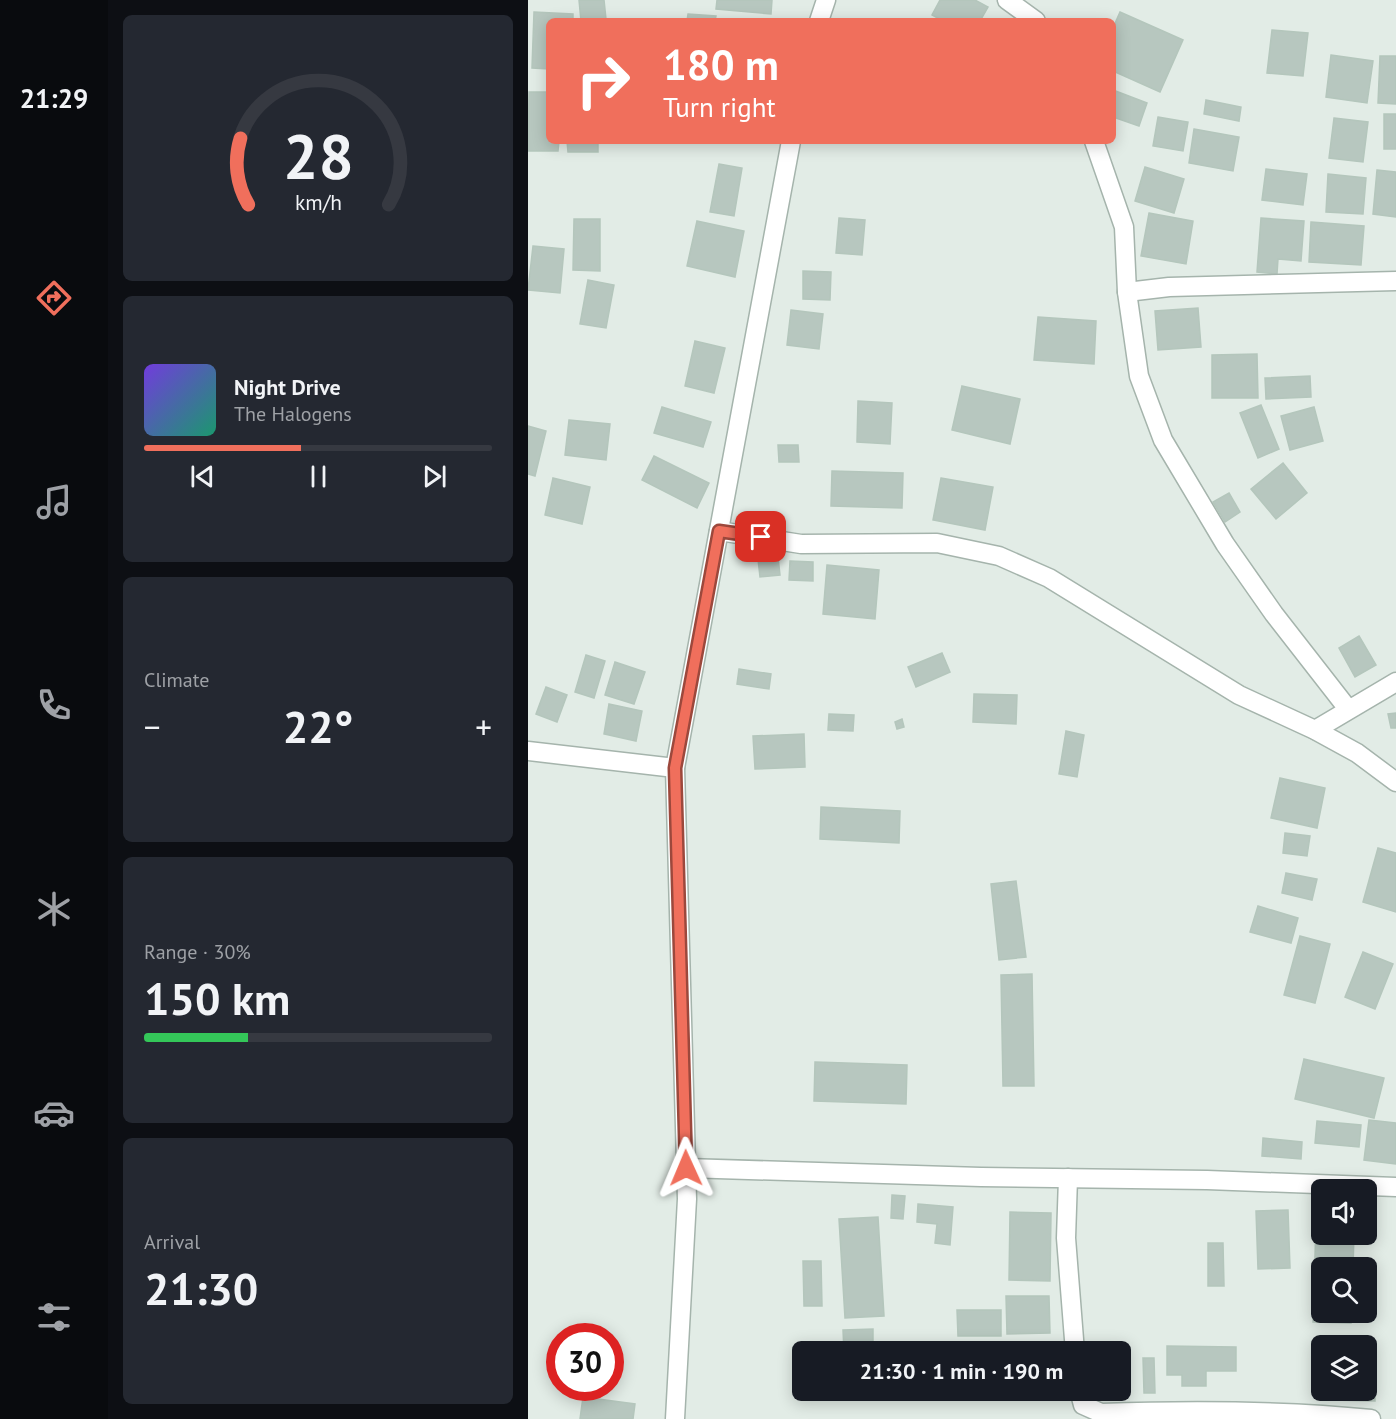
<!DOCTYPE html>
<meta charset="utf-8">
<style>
body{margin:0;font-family:"PT Sans",sans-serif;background:#242831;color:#f1f3f6;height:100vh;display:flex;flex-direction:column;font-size:22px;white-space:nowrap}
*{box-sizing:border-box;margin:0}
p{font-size:20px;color:#9ea1a6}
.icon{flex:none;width:33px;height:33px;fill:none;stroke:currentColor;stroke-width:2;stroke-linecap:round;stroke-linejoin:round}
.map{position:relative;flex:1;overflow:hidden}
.panel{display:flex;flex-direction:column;gap:15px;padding:15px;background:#0d0f14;width:420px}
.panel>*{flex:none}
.guide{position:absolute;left:18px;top:18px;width:570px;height:126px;border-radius:9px;box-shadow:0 3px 15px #0003;background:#f06f5c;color:#fff;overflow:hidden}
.buttons{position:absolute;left:783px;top:1179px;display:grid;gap:12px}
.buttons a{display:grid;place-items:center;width:66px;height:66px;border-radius:9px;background:#171b24;box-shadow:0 3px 15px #0003;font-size:30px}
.speed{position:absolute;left:18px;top:1323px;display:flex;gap:12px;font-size:30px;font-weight:700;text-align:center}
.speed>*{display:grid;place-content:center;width:78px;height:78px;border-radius:50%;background:#171b24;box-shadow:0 3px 15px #0003;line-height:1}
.speed .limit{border:9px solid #d22;background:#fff;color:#111}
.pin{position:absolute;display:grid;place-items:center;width:51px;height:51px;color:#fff;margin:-26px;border-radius:12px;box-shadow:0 3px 9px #0006}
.me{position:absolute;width:66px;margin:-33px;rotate:359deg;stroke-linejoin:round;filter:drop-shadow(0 0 4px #0008)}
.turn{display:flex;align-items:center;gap:21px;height:126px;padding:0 18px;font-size:27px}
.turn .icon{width:78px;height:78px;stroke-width:2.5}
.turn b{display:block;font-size:42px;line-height:51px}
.big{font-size:45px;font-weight:700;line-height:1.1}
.panel .card{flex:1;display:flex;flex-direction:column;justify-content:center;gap:9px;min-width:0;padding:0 21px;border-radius:9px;background:#242831}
.panel .dial{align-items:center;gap:0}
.dial svg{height:156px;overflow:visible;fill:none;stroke:#363941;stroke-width:7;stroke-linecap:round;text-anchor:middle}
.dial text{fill:#f1f3f6;stroke:none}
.song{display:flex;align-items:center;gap:18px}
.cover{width:72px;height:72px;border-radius:9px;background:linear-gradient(135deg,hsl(260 70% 55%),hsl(160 70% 35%))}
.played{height:6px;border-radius:3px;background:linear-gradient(90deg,#f06f5c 45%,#363941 45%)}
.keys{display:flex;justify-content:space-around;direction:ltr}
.heat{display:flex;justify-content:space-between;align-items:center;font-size:33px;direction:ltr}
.charge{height:9px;border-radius:4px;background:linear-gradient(90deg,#34c759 30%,#363941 0)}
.trip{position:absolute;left:264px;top:1341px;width:339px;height:60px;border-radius:9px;background:#171b24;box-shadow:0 3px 15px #0003;font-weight:700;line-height:60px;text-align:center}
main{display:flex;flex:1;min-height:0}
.dock{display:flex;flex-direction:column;width:108px;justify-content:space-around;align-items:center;background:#090b0e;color:#9ea1a6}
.dock .icon{width:42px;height:42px}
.dock .on{color:#f06f5c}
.dock b{font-size:27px;color:#f1f3f6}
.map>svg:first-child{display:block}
.building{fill:#b7c7bf;stroke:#b4c6bc;stroke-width:1.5}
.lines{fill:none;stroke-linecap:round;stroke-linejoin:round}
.minor-casing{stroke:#a5b4ac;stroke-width:21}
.minor{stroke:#fff;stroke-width:18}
.route-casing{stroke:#9c483c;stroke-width:15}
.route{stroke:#f06f5c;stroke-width:10}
</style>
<main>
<nav class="dock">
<b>21:29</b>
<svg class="icon on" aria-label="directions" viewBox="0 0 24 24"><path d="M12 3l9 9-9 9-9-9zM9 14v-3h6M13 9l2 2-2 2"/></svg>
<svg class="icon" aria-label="music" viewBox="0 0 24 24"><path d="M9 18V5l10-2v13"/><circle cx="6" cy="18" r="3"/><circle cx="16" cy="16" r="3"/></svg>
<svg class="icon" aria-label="phone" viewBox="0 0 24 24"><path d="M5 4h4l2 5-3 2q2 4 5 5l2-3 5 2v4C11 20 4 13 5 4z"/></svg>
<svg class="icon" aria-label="climate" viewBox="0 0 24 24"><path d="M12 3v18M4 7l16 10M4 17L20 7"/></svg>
<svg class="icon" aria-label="car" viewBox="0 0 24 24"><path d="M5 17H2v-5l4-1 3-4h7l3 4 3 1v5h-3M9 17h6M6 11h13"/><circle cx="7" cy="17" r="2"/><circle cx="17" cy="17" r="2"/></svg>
<svg class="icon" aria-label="filters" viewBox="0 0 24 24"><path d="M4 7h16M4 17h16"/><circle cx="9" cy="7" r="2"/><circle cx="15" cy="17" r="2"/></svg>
</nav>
<section class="panel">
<div class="card dial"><svg viewBox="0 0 100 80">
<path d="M14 69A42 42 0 1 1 86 69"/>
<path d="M14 69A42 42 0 0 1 10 35" stroke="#f06f5c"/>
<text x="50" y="56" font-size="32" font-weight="700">28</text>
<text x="50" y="72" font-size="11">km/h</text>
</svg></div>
<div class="card">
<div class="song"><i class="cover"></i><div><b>Night Drive</b><p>The Halogens</p></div></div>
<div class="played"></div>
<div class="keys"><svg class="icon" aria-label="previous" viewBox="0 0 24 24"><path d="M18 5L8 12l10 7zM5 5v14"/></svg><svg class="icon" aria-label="pause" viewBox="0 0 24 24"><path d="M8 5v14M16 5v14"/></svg><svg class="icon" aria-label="next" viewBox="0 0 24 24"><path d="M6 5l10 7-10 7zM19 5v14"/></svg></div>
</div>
<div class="card"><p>Climate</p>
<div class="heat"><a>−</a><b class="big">22°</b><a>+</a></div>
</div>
<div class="card"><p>Range · 30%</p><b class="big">150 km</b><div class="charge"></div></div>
<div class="card"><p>Arrival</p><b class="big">21:30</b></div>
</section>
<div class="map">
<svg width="868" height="1419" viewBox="0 0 868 1419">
<rect width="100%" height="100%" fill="#e2ece6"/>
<g class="building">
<polygon points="51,0 76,0 78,19 53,21"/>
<polygon points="189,0 244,0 243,14 188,9"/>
<polygon points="412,0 447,0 460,7 452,21 415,21 404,15"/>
<polygon points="6,12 45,14 45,21 21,21 21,69 4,68"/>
<polygon points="592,12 655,40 632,92 585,71 585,28"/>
<polygon points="160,14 188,16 187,21 159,21"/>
<polygon points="744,30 780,33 775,76 739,73"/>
<polygon points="803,55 845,61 839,103 798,97"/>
<polygon points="852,56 868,56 868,104 850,103"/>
<polygon points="585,90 619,103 611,126 585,117"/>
<polygon points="1,92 21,92 21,141 31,141 30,151 0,151"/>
<polygon points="678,100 713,107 711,121 676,114"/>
<rect x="856" y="114" width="12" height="35"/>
<polygon points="630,117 660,122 655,151 625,146"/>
<polygon points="806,118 840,122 835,162 801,158"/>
<polygon points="666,129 711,137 705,171 661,163"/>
<polygon points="39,141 70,141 70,152 40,152"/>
<polygon points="191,164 214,168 206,216 182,212"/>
<polygon points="617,167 656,179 646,213 607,201"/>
<polygon points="738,169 779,174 775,205 734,200"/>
<polygon points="849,170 868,172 868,217 845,214"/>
<polygon points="800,174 838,178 835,214 798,212"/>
<polygon points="621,213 665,221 658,264 613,256"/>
<polygon points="311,218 337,220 334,255 308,253"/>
<polygon points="733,218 776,221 773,261 750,259 749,274 729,272"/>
<polygon points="46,219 72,219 72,271 45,270"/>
<polygon points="169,221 216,231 207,277 159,266"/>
<polygon points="783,222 836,226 833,265 781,262"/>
<polygon points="5,246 36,249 32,293 0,290"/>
<polygon points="275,271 303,272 302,300 275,299"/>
<polygon points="60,280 86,285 78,328 52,324"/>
<polygon points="670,308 673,347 630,350 627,311"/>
<polygon points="263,310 295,314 291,349 259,345"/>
<polygon points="510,317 568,321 566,364 506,360"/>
<polygon points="167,341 197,348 186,393 157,386"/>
<polygon points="729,354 730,398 684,398 684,355"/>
<polygon points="782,376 783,397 738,399 737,378"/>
<polygon points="434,386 492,399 482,444 424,430"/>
<polygon points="330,401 364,403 362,444 329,442"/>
<polygon points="733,405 751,449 730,458 712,413"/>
<polygon points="134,407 183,422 175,447 126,433"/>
<polygon points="786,407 795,441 762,450 753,416"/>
<polygon points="41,420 82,424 78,460 37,455"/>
<polygon points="0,426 18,431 7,476 0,474"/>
<polygon points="250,445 270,445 271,462 251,462"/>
<polygon points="126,456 181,483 169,508 114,480"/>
<polygon points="755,463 779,493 748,519 723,489"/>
<polygon points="304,471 375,473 374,508 303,506"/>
<polygon points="25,478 62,487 54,524 17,515"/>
<polygon points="413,478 465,487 457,530 405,520"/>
<polygon points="701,493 712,512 697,522 685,502"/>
<polygon points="250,557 252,575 232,577 230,559"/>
<polygon points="262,561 285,562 285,581 261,580"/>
<polygon points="299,565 351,570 347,619 295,614"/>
<polygon points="831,636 848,665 827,677 811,648"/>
<polygon points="414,653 422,672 388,687 380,667"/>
<polygon points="58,655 77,661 66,698 47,692"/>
<polygon points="87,662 117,672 106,704 77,695"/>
<polygon points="211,669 243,674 241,689 209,684"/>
<polygon points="18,687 39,695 29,722 8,714"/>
<polygon points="446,694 489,695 488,724 445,722"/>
<polygon points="81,704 114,711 108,741 76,734"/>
<polygon points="868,713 868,728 863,728 860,714"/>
<polygon points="301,714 326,715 325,731 300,730"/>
<polygon points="374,719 376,727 369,729 367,722"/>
<polygon points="538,731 556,735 549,777 531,774"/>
<polygon points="276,734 277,767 227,769 225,736"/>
<polygon points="752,778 797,788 789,828 743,818"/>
<polygon points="293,807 372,811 371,843 292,839"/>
<polygon points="757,833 782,836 779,856 755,853"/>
<polygon points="850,848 868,853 868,912 835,902"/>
<polygon points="758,873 789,879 784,900 754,893"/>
<polygon points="488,881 498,957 471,960 463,884"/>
<polygon points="730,906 770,918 763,943 722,932"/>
<polygon points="772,936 802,944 787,1003 756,995"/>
<polygon points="835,952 865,964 847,1009 817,997"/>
<polygon points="504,974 506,1086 475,1086 473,975"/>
<polygon points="776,1059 856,1078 846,1118 767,1099"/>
<polygon points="287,1062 379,1065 378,1104 286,1101"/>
<polygon points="841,1120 868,1123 868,1164 836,1160"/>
<polygon points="789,1121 833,1125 831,1147 787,1143"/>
<polygon points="735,1138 774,1142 773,1159 734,1156"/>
<polygon points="364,1195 377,1196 375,1219 363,1218"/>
<polygon points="390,1204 425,1207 422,1245 407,1243 409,1224 389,1222"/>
<polygon points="760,1210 762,1268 730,1269 728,1211"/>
<polygon points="482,1212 523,1213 522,1281 481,1280"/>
<polygon points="350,1217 356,1316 317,1318 311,1219"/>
<polygon points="788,1223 794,1223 794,1234 826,1234 825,1268 794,1268 794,1312 823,1312 823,1323 785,1322"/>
<polygon points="680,1243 695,1243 696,1286 680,1286"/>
<polygon points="275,1261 293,1261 294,1306 276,1306"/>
<polygon points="478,1296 521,1296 522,1333 479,1334"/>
<polygon points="429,1310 473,1310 473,1336 430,1336"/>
<polygon points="345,1329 345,1352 316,1352 315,1330"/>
<polygon points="447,1342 447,1352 424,1352 424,1343"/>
<polygon points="639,1346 708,1347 708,1371 678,1371 678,1386 654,1386 654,1375 639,1375"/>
<polygon points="615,1358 626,1358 627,1393 616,1393"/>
<polygon points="838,1359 847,1359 847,1401 803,1400 803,1390 838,1390"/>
<polygon points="55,1397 107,1404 105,1419 52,1419"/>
</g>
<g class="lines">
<g class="minor-casing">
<g id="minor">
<polyline points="479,0 508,21"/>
<polyline points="291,21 298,0"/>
<polyline points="566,141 596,227 599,292 611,376 635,440 697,544 746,614 820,709"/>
<polyline points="599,292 641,287 868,281"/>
<polyline points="191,531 273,544 409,543 471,556 521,578 711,695 787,730 829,753 868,782"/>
<polyline points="787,730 868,682"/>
<polyline points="0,751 147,768"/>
<polyline points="158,1168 453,1177 679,1180 868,1187"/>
<polyline points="540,1178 538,1238 547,1352"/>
<path d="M551,1390l4,15 18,8c90,-3 181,-3 270,6"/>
<polyline points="147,1419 159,1199 147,768 263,141"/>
</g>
</g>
<use href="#minor" class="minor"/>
</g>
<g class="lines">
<g class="route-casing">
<polyline id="route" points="158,1168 147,768 191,531 233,537"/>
</g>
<use href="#route" class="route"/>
</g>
</svg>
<div class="buttons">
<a><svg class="icon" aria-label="sound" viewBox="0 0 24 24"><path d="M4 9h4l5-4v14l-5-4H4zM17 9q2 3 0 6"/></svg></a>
<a><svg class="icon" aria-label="search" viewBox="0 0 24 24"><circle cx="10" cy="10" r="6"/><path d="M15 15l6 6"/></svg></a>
<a><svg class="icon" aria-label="layers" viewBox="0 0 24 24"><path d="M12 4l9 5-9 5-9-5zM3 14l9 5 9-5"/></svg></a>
</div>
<div class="speed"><div class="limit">30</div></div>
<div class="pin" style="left:233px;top:537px;background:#d93025"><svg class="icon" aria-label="arrive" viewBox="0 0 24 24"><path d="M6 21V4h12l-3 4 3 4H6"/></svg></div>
<svg class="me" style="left:158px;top:1168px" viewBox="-20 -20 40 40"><path d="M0-17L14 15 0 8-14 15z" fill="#f06f5c" stroke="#fff" stroke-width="4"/></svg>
<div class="trip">21:30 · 1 min · 190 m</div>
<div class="guide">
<div class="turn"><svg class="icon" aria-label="right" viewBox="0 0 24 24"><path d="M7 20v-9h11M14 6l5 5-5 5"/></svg><div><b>180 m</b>Turn right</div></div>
</div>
</div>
</main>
